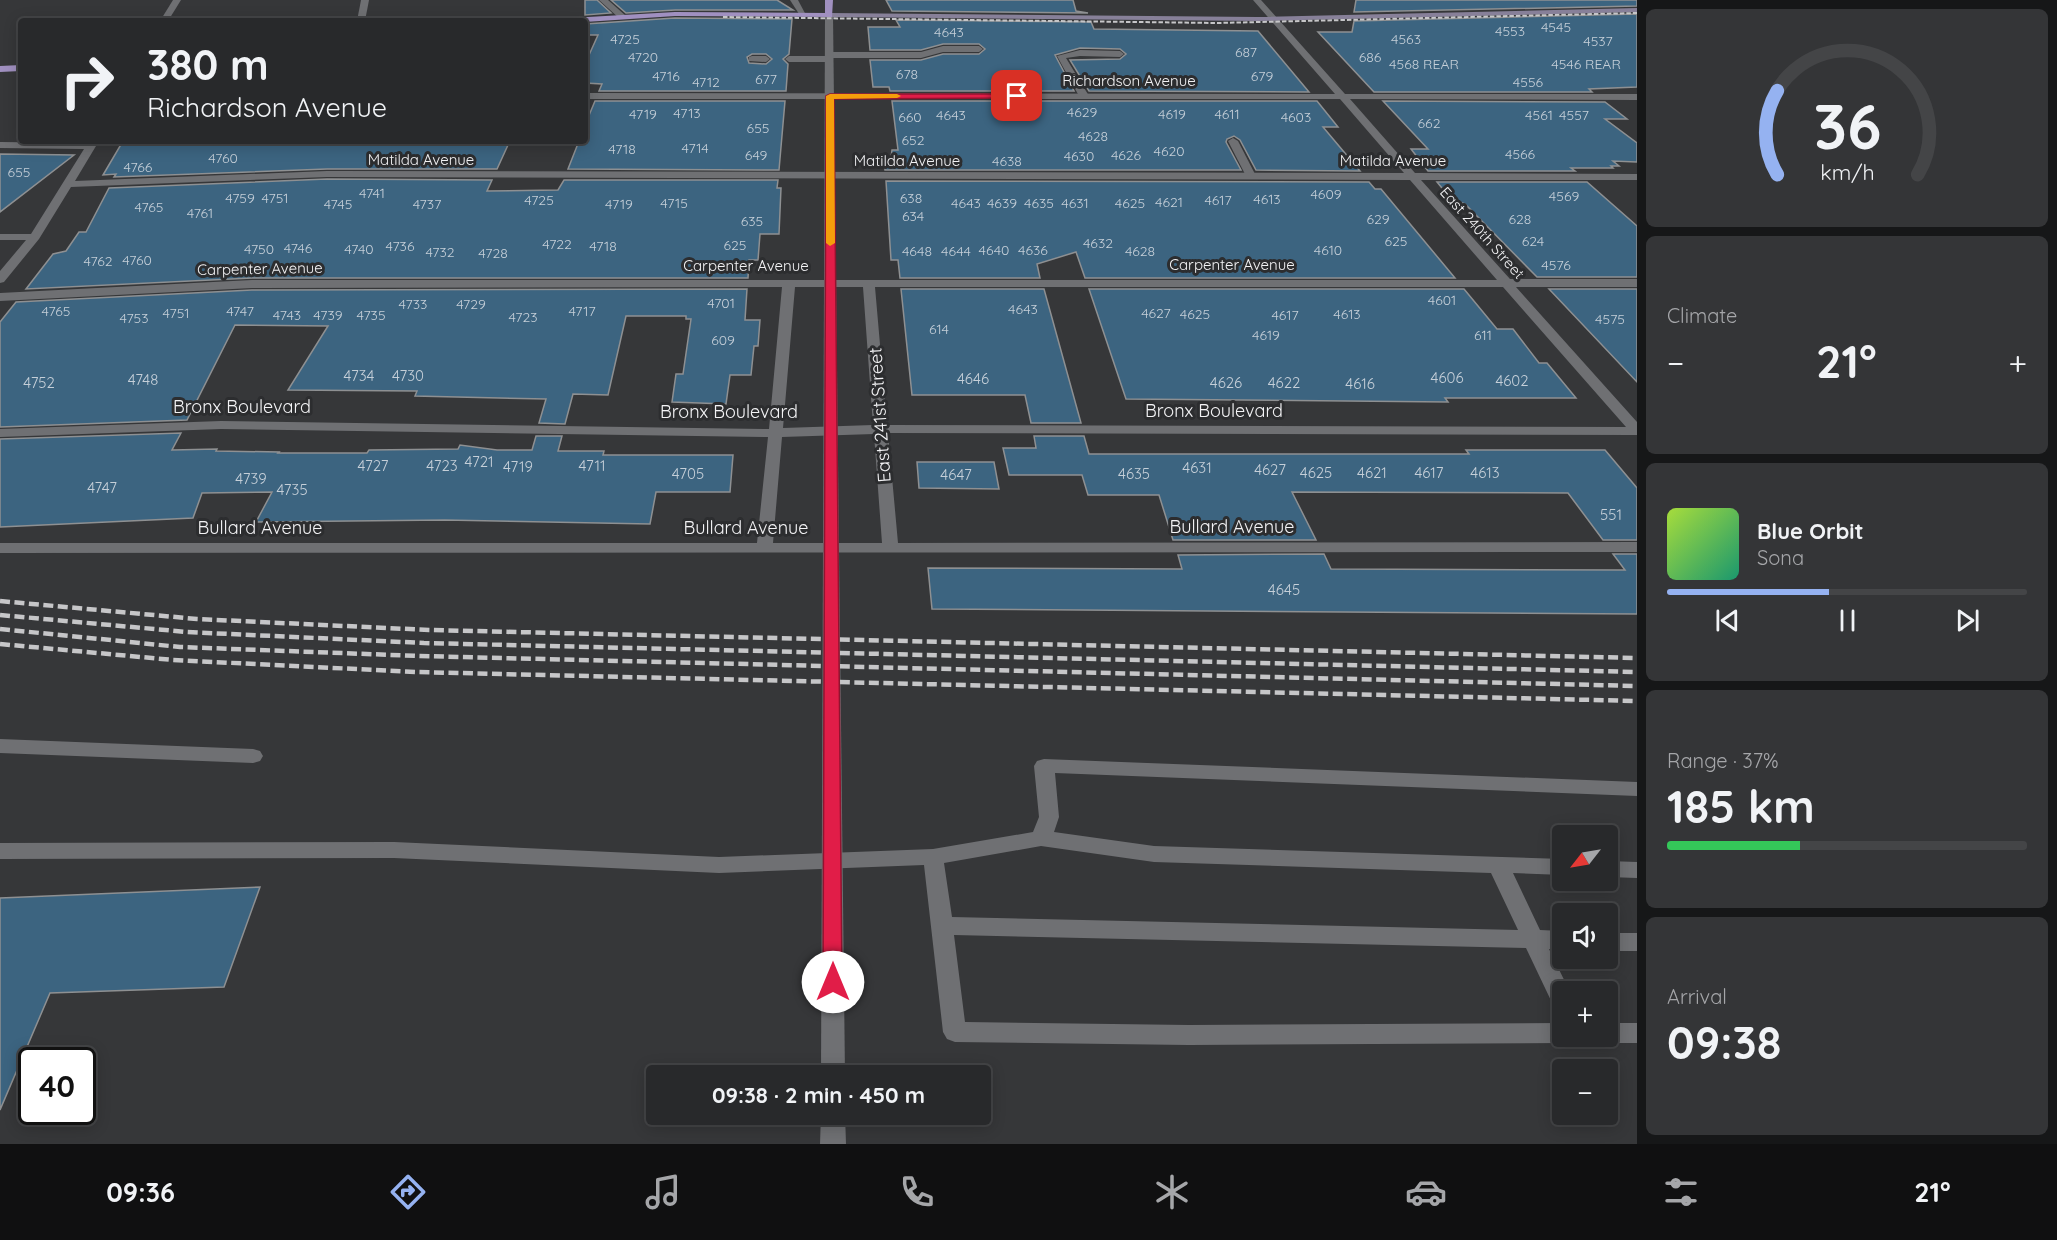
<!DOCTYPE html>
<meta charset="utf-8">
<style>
body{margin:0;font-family:Quicksand,sans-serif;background:#343537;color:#f1f3f6;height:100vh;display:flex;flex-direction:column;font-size:22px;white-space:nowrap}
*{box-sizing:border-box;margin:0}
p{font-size:20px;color:#a5a6a9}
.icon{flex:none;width:33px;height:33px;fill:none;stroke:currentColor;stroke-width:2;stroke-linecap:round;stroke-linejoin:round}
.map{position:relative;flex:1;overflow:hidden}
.side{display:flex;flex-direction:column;gap:9px;padding:9px;background:#161718;width:420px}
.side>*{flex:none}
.guide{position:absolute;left:18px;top:18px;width:570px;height:126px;border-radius:6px;box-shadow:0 3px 15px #0003,0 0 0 2px #444547;background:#28292b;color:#f1f3f6;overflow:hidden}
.needle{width:39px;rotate:239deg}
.controls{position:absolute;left:1552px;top:825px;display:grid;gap:12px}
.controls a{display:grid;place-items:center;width:66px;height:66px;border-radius:6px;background:#28292b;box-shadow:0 3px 15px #0003,0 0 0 2px #444547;font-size:30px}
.speed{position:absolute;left:18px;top:1047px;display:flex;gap:12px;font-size:30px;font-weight:700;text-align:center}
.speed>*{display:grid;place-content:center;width:78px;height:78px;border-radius:50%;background:#28292b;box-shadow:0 3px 15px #0003,0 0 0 2px #444547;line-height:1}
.speed .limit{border:3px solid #111;border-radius:9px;background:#fff;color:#111}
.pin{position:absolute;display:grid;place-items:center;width:51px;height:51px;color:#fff;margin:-26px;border-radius:12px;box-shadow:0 3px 9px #0006}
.me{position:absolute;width:66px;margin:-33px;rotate:0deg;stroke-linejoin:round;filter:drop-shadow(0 0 4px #0008)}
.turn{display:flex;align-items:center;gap:21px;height:126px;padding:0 30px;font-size:27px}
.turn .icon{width:78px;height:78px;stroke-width:2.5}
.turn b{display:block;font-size:42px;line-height:51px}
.big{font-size:45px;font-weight:800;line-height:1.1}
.side .widget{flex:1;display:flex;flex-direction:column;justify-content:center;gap:9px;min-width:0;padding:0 21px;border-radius:9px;background:#343537}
.side .dial{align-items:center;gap:0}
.dial svg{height:156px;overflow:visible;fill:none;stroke:#444547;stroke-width:7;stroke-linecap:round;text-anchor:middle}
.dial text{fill:#f1f3f6;stroke:none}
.song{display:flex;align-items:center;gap:18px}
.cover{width:72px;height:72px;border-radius:9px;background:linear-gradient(135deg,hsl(80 70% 55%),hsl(160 70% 35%))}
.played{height:6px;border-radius:3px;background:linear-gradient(90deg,#95b2f1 45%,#444547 45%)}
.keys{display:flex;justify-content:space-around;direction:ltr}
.heat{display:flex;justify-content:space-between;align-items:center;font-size:33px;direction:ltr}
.charge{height:9px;border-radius:4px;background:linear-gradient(90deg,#34c759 37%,#444547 0)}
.trip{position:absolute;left:646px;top:1065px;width:345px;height:60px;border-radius:6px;background:#28292b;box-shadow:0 3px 15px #0003,0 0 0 2px #444547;font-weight:800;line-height:60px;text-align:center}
.menu{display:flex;height:96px;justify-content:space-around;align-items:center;background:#101011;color:#a5a6a9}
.menu .icon{width:42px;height:42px}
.menu .current{color:#95b2f1}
.menu b{font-size:27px;color:#f1f3f6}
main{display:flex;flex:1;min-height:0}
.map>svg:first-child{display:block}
.building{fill:#3c6480;stroke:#8e9092;stroke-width:1.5;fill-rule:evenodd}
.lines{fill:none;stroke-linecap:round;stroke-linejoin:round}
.service{fill:#6f7073;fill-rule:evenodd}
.minor{fill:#6f7073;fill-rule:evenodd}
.tertiary{fill:#6f7073;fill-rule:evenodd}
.secondary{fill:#878099;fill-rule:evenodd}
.primary{fill:#a090c0;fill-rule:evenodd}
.rail-far1{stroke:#c6c6c8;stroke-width:2;stroke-dasharray:4.5 2;stroke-linecap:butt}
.rail{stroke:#c6c6c8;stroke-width:4.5;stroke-dasharray:10 4.5;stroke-linecap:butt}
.route{fill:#e11d48;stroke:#92132f;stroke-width:1.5}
.slow{fill:#f59e0b}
.labels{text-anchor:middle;stroke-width:6;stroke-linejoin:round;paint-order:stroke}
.far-number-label{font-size:14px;fill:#c5cfd8}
.far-street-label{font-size:15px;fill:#f3f3f5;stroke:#2c2d2f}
.number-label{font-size:15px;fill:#c5cfd8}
.street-label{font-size:18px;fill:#f3f3f5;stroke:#2c2d2f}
</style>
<main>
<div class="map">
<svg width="1637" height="1144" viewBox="0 0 1637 1144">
<rect width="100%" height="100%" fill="#363739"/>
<g class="building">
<polygon points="585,0 597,0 611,13 585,15"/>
<polygon points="611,0 777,0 793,10 675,10 626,13"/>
<polygon points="886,0 1073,0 1076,11 1088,13 892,11"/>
<polygon points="1356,0 1637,0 1637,6 1354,12"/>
<polygon points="1637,14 1637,87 1589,89 1592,92 1374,92 1318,32 1352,32 1354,21"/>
<path d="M675,18l117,1 -3,35 -6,5 5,5 -2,27h-187l3,-7 -17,-1v-19l13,-29h-13v-11zM752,54h14l6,5 -6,5 -17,-1 -2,-6z"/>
<polygon points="896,20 1091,22 1094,29 1258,31 1309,92 1089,91 1070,60 1120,59 1126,54 1120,49 1080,48 1055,55 1074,91 890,91 889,87 873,87 870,60 921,60 943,54 979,54 985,49 979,44 943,44 921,50 870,50 868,27 900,27"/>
<polygon points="595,101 785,101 779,170 568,169 579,141 585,141 585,125"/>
<polygon points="892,101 1317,101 1338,127 1323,127 1360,171 1256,170 1240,140 1234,136 1227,139 1226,142 1241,170 885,170 884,158 891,158 892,150 898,150"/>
<polygon points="1383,101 1605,102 1627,119 1605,119 1637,143 1637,162 1613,161 1619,166 1611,166 1613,168 1571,168 1575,171 1428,171 1411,149 1428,149"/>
<polygon points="123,141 365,141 365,145 508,145 497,169 327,169 114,177 116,174 103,175"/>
<polygon points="0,154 74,155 0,212"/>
<polygon points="327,179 492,180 487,191 558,190 564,180 778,180 777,188 781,188 779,234 760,234 758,260 749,260 748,278 252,278 26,289 53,254 66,251 79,232 86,232 109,188"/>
<polygon points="886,181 1369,182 1375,189 1381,189 1455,278 1085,278 1076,252 1037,264 1040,278 900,278 898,260 891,260"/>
<polygon points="1437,182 1587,182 1637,226 1637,277 1537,277 1465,204 1451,199"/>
<polygon points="747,289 745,320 760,320 758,346 754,346 751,375 730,375 726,404 672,402 676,374 683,374 691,319 686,319 686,316 626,316 608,395 573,394 565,424 539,423 546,399 415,396 417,391 288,390 328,326 235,325 187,420 0,427 0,322 16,302 252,290"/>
<polygon points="901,289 1044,289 1081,423 1031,423 1025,395 912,395"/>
<polygon points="1089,289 1464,289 1497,329 1513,329 1539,363 1547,363 1576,398 1445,398 1448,402 1126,399"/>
<polygon points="1549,289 1637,289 1637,382"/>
<polygon points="181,433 172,450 217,449 216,451 279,452 278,453 367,453 369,450 458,449 460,445 497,450 532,450 536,436 562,436 558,451 604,451 603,455 733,455 730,492 656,492 650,524 445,520 256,522 272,492 202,493 193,518 0,527 0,439"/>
<polygon points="1034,436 1084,436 1089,454 1469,454 1466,450 1605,450 1637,488 1637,540 1603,540 1568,493 1292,492 1316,540 1173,540 1159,495 1088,495 1082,475 1009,475 1003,448 1036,448"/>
<polygon points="917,462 994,462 999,489 919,488"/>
<polygon points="1324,554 1331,569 1625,570 1613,554 1637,554 1637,614 932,609 928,568 1182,569 1178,555"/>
<polygon points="260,887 224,987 50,993 0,1110 0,898"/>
</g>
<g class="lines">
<g class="service">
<polygon points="943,46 979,46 983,49 979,52 943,52 921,58 833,58 833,61 830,62 789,62 785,59 789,56 827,56 827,53 830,52 921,52"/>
<polygon points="1080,50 1120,51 1124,54 1120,57 1080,56 1066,58 1089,96 1084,99 1079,96 1057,56"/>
<polygon points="752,56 766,56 770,59 766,62 749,61 749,57"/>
<polygon points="1233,138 1238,141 1256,176 1255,178 1246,176 1228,141"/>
<polygon points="0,739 253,749 260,751 263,756 260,761 253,763 0,753"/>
<path d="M1044,759l593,23v14l-582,-23 4,44 -5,15 100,14 409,13v16l-50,-2 27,57 23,1v18h-14l21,43h-7v20l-8,-3 -29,-61 -572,-13 11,87 224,3 374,-2v13h10l-2,4 -8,3 -374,2 -234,-3 -8,-3 -4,-7 -19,-167 -205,8 -325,-15 -394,1v-16l394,-1 325,15 214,-8 100,-17 6,-15 -5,-51 3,-5zM1041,846l113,16 337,11 27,57 -566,-13 -8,-54z"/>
<polygon points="1608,861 1637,862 1637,878 1608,877"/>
<rect x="1608" y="933" width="29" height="18"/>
<polygon points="1608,1023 1637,1023 1637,1043 1608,1043 1600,1040 1598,1036 1608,1036"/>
</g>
<g class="minor">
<polygon points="361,0 369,0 365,21 357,21"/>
<polygon points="599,0 608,0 626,16 619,18"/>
<polygon points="790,0 798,0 807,17 801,17"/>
<path d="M1253,0h8l84,94h292v6l-287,-1 65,74 222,1v6h-216l89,99h127v8h-121l121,135v13l-749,-2 10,110 739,-1v10l-1637,1v-10h757l11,-106 -547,-8 -221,8v-8l221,-8 548,8 13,-142 -530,1 -252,13v-8l252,-13h1245l-87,-100 -1083,-3 -256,10 -32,52 -35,43 -4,1v-12l26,-31h-26v-6h31l53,-85 -84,-1v-6l88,1 11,-2 -24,40 252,-10 1077,2 -64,-74h-755v-6l750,1zM795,287h68l10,138 -90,3zM875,287h628l123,140 -739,-2zM874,434l8,109h-109l9,-106z"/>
</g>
<g class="tertiary">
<polygon points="173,0 181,0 168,21 160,21"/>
<polygon points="829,13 833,15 845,1076 821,1076 825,15"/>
<polygon points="821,1114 845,1114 846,1144 820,1144"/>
</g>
<polygon class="secondary" points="1637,8 1637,12 1257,21 829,17 825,15 829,13 1257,17"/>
<g class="primary">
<polygon points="825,0 833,0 832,17 675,16 585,22 549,21 553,19 675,12 825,13"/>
<polygon points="21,65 21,71 0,72 0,66"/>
</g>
<polyline class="rail-far1" points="723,17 1218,23 1637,13"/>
<g class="rail">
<polyline points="0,601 197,619 429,630 1637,658"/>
<polyline points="0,615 187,632 424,643 1637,672"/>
<polyline points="0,629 180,647 420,656 1637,686"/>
<polyline points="0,644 173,660 416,672 1637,701"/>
</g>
</g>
<polygon class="route" points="830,94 1017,94 1020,96 1017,98 834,99 842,982 839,988 833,990 826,988 823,982 826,96"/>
<polygon class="slow" points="830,94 897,94 901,96 897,98 834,99 835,243 830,246 826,243 826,96"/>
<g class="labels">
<g class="far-number-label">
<text x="1556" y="32">4545</text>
<text x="1510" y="36">4553</text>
<text x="949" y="37">4643</text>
<text x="625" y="44">4725</text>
<text x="1406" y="44">4563</text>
<text x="1598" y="46">4537</text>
<text x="1246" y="57">687</text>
<text x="643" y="62">4720</text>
<text x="1370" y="62">686</text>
<text x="1424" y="69">4568 REAR</text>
<text x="1586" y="69">4546 REAR</text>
<text x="907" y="79">678</text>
<text x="666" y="81">4716</text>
<text x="1262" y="81">679</text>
<text x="766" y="84">677</text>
<text x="706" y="87">4712</text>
<text x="1528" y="87">4556</text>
<text x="1082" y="117">4629</text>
<text x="687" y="118">4713</text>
<text x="643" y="119">4719</text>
<text x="1172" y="119">4619</text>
<text x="1227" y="119">4611</text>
<text x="951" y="120">4643</text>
<text x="1539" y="120">4561</text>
<text x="1574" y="120">4557</text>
<text x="910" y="122">660</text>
<text x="1296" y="122">4603</text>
<text x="1429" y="128">662</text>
<text x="758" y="133">655</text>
<text x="1093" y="141">4628</text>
<text x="913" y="145">652</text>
<text x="695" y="153">4714</text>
<text x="622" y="154">4718</text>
<text x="1169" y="156">4620</text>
<text x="1520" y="159">4566</text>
<text x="756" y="160">649</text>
<text x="1126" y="160">4626</text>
<text x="1079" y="161">4630</text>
<text x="223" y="163">4760</text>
<text x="1007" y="166">4638</text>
<text x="138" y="172">4766</text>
<text x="19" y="177">655</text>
<text x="372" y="198">4741</text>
<text x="1326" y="199">4609</text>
<text x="1564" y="201">4569</text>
<text x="240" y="203">4759</text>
<text x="275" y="203">4751</text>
<text x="911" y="203">638</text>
<text x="1267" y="204">4613</text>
<text x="539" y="205">4725</text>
<text x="1218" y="205">4617</text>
<text x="1169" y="207">4621</text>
<text x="674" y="208">4715</text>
<text x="966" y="208">4643</text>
<text x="1002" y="208">4639</text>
<text x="1039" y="208">4635</text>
<text x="1075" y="208">4631</text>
<text x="1130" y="208">4625</text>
<text x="338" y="209">4745</text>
<text x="427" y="209">4737</text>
<text x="619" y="209">4719</text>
<text x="149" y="212">4765</text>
<text x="200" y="218">4761</text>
<text x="913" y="221">634</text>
<text x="1378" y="224">629</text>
<text x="1520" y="224">628</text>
<text x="752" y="226">635</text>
<text x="1396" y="246">625</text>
<text x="1533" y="246">624</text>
<text x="1098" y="248">4632</text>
<text x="557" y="249">4722</text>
<text x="735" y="250">625</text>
<text x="400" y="251">4736</text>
<text x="603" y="251">4718</text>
<text x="298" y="253">4746</text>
<text x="259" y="254">4750</text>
<text x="359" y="254">4740</text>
<text x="994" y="255">4640</text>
<text x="1033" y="255">4636</text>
<text x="1328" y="255">4610</text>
<text x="917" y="256">4648</text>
<text x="956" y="256">4644</text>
<text x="1140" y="256">4628</text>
<text x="440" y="257">4732</text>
<text x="493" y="258">4728</text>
<text x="137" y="265">4760</text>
<text x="98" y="266">4762</text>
<text x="1556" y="270">4576</text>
<text x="1442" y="305">4601</text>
<text x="721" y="308">4701</text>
<text x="413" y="309">4733</text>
<text x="471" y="309">4729</text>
<text x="1023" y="314">4643</text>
<text x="56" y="316">4765</text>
<text x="240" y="316">4747</text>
<text x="582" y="316">4717</text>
<text x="176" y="318">4751</text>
<text x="1156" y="318">4627</text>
<text x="1195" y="319">4625</text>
<text x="1347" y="319">4613</text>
<text x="287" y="320">4743</text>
<text x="328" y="320">4739</text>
<text x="371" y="320">4735</text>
<text x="1285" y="320">4617</text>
<text x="523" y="322">4723</text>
<text x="134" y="323">4753</text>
<text x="1610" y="324">4575</text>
<text x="939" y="334">614</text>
<text x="1266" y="340">4619</text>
<text x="1483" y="340">611</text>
<text x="723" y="345">609</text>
</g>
<g class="far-street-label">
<text x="1129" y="86">Richardson Avenue</text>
<text x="421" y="165">Matilda Avenue</text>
<text x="907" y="166">Matilda Avenue</text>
<text x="1393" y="166">Matilda Avenue</text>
<text transform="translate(1482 233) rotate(48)" y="5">East 240th Street</text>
<text x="1232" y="270">Carpenter Avenue</text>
<text x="746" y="271">Carpenter Avenue</text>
<text transform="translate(260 269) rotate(-1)" y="5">Carpenter Avenue</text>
</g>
<g class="number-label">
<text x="359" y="381">4734</text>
<text x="408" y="381">4730</text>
<text x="1447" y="383">4606</text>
<text x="973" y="384">4646</text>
<text x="143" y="385">4748</text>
<text x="1512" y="386">4602</text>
<text x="39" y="388">4752</text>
<text x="1226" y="388">4626</text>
<text x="1284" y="388">4622</text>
<text x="1360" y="389">4616</text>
<text x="479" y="467">4721</text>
<text x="373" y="471">4727</text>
<text x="442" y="471">4723</text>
<text x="592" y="471">4711</text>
<text x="518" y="472">4719</text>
<text x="1197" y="473">4631</text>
<text x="1270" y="475">4627</text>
<text x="1316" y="478">4625</text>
<text x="1372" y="478">4621</text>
<text x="1429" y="478">4617</text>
<text x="1485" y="478">4613</text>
<text x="688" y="479">4705</text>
<text x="1134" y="479">4635</text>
<text x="956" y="480">4647</text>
<text x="251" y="484">4739</text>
<text x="102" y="493">4747</text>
<text x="292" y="495">4735</text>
<text x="1611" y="520">551</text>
<text x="1284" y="595">4645</text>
</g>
<g class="street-label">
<text x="242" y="413">Bronx Boulevard</text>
<text x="1214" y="417">Bronx Boulevard</text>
<text x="729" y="418">Bronx Boulevard</text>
<text transform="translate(880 415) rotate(-94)" y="6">East 241st Street</text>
<text x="1232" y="533">Bullard Avenue</text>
<text x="260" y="534">Bullard Avenue</text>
<text x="746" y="534">Bullard Avenue</text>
</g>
</g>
</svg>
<div class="controls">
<a><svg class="needle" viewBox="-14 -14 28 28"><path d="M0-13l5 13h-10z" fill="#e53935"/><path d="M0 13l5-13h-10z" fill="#a5a6a9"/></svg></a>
<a><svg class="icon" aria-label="sound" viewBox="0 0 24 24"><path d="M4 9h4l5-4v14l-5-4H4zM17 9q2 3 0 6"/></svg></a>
<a>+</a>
<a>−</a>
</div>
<div class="speed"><div class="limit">40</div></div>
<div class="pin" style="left:1017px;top:96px;background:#d93025"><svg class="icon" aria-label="arrive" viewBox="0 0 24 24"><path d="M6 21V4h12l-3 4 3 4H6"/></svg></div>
<svg class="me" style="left:833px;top:982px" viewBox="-20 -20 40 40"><circle r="19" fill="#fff"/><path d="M0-13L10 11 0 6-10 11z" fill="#e11d48"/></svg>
<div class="trip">09:38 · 2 min · 450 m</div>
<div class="guide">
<div class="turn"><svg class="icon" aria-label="right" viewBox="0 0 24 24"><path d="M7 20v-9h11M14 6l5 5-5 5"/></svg><div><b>380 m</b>Richardson Avenue</div></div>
</div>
</div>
<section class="side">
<div class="widget dial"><svg viewBox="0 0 100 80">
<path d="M14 69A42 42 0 1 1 86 69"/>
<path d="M14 69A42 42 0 0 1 14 26" stroke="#95b2f1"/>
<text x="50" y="56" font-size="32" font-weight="700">36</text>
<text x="50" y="72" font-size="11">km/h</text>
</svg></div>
<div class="widget"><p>Climate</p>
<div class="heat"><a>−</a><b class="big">21°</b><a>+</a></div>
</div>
<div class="widget">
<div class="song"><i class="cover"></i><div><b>Blue Orbit</b><p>Sona</p></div></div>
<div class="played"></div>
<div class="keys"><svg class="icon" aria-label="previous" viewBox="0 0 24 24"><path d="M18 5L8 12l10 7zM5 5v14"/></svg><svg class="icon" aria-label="pause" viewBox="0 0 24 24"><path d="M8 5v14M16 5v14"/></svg><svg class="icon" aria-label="next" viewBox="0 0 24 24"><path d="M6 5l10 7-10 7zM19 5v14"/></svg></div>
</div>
<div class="widget"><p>Range · 37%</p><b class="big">185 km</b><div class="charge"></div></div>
<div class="widget"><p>Arrival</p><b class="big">09:38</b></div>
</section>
</main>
<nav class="menu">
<b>09:36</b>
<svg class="icon current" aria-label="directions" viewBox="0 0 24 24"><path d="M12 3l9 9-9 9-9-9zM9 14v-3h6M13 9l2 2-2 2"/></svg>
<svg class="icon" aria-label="music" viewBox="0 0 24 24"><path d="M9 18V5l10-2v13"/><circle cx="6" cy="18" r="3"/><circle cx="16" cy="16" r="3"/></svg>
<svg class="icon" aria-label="phone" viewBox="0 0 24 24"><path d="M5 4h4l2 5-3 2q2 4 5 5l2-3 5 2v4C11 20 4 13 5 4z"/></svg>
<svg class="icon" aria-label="climate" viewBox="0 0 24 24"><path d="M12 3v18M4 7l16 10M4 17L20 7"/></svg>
<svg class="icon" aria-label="car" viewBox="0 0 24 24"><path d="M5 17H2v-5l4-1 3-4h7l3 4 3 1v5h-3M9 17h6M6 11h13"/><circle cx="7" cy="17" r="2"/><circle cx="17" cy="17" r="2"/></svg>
<svg class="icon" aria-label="filters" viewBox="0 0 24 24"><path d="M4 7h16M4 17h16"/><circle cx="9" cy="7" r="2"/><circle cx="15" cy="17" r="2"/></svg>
<b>21°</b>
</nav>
